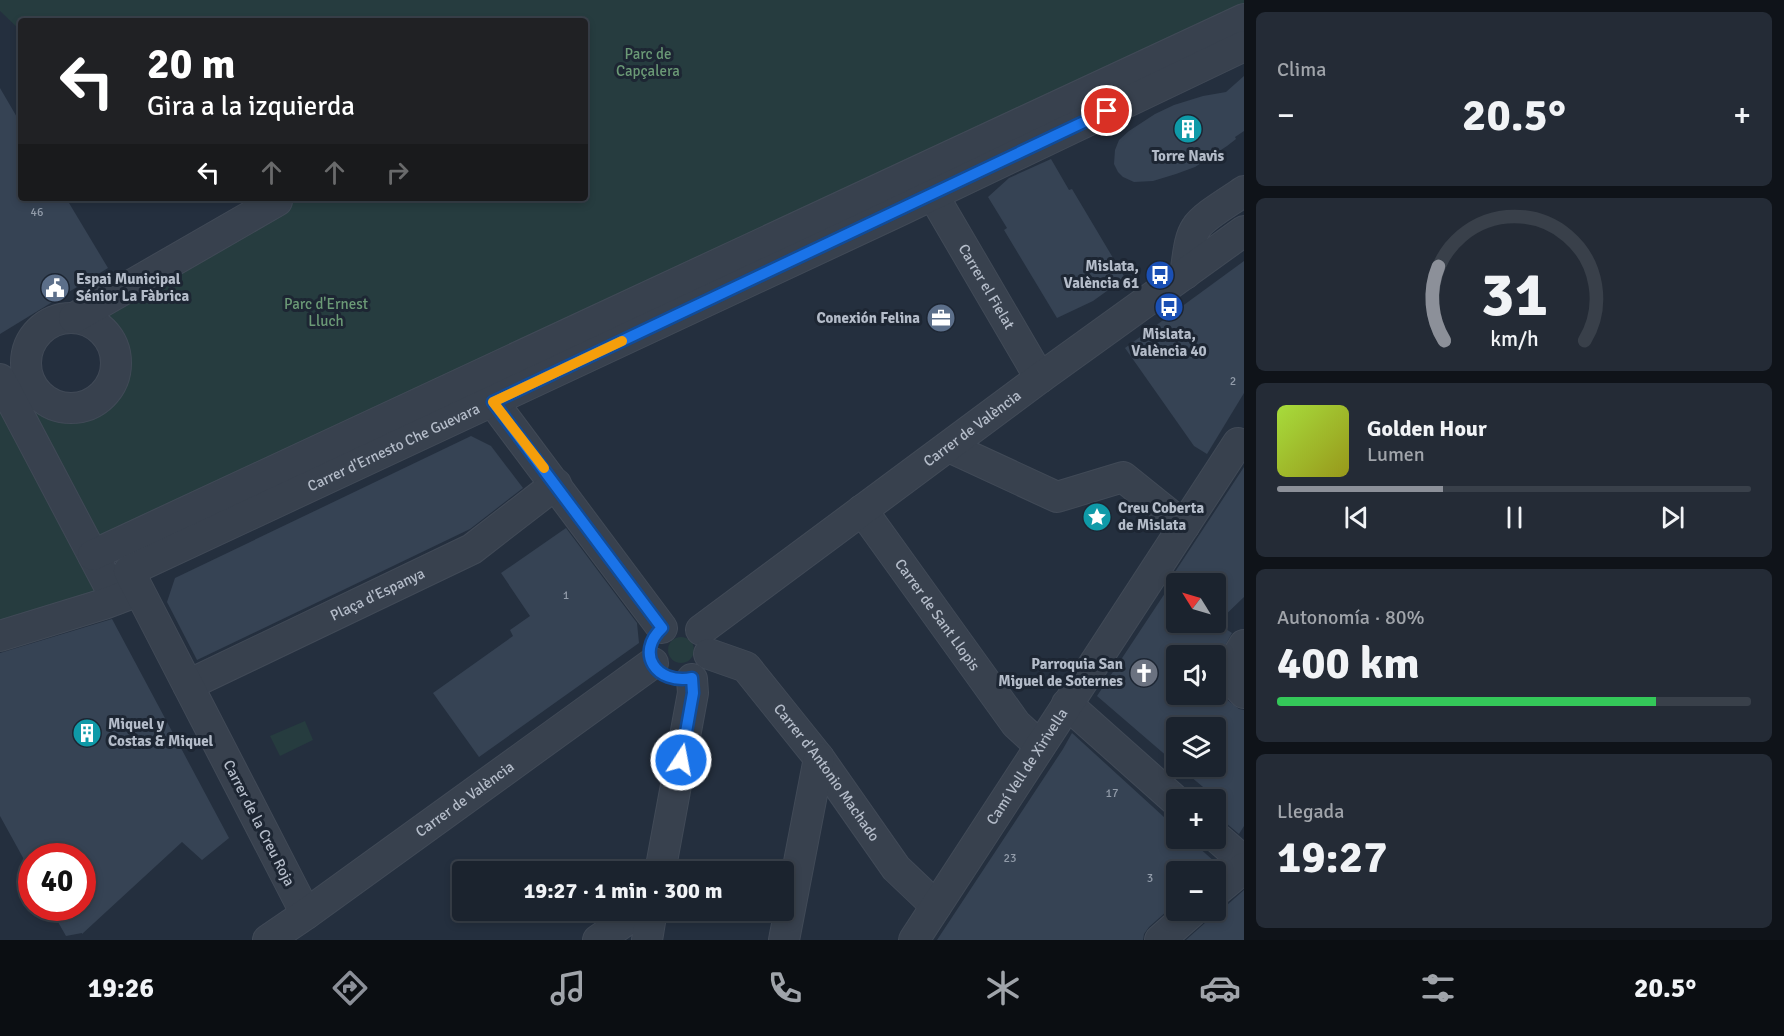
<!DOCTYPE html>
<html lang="es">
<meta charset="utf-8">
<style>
body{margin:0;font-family:Signika,sans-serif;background:#242b36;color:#f1f3f6;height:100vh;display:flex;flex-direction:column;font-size:22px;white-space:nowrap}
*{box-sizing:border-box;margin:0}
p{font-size:20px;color:#a0a4aa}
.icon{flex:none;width:33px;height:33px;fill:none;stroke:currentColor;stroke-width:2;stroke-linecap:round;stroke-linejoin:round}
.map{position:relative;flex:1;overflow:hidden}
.details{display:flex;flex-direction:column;gap:12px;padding:12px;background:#0f1319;width:540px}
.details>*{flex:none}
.guide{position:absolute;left:18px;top:18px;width:570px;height:183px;border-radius:6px;box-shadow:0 3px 9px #0003,0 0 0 2px #39404a;background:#202124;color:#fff;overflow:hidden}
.needle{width:39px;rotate:307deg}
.buttons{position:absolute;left:1166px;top:573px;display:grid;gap:12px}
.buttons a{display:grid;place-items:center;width:60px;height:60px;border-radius:6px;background:#1b232e;box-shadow:0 3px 9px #0003,0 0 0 2px #39404a;font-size:30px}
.speed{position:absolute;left:18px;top:843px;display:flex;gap:12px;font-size:30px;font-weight:700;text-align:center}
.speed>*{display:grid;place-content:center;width:78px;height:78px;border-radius:50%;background:#1b232e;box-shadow:0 3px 9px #0003,0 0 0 2px #39404a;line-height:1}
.speed .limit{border:9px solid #d22;background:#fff;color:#111}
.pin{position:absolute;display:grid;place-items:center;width:51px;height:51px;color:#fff;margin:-26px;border:3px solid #fff;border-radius:50%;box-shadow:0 2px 6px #0007}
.me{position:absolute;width:66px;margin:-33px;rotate:11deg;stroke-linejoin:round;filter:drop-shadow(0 0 4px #0008)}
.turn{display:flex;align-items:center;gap:21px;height:126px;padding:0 30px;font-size:27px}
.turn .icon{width:78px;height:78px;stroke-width:2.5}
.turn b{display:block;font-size:42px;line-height:51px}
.lanes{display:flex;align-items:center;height:57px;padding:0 30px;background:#0003;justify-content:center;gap:30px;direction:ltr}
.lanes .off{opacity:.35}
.big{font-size:45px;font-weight:700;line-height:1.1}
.details .tile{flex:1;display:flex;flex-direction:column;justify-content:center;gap:9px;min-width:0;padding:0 21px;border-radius:9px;background:#242b36}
.details .dial{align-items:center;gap:0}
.dial svg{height:156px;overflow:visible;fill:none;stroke:#39404a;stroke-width:7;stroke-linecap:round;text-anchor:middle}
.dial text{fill:#f1f3f6;stroke:none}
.song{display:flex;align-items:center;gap:18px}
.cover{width:72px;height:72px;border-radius:9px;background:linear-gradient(135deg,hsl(80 70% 55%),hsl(60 70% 35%))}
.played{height:6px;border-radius:3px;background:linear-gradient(90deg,#8c9099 35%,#39404a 35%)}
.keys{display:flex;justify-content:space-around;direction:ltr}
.heat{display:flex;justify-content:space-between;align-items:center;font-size:33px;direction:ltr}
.charge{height:9px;border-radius:4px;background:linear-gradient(90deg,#34c759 80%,#39404a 0)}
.trip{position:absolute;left:452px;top:861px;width:342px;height:60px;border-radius:6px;background:#1b232e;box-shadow:0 3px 9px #0003,0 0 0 2px #39404a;font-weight:700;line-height:60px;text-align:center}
.menu{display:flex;height:96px;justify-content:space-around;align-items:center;background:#0b0e12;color:#a0a4aa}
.menu .icon{width:42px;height:42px}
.menu .active{color:#8c9099}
.menu b{font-size:27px;color:#f1f3f6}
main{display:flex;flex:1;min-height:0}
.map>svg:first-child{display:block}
.green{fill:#263c3f}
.building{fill:#364354;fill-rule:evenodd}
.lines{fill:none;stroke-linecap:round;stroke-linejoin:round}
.minor-casing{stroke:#414a57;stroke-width:32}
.minor{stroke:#38414e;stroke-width:30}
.route-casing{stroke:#114b97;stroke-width:15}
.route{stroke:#1a73e8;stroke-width:10}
.slow{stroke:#f59e0b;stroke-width:10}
.labels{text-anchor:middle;stroke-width:6;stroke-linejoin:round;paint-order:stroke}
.number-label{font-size:12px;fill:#929caa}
.park-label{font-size:15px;fill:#6b9a76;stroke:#1d2633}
.poi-label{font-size:15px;font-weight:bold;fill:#b4bcc9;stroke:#1d2633;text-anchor:end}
.street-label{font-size:15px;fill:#b4bcc9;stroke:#1d2633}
</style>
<main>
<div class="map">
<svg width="1244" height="940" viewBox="0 0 1244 940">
<rect width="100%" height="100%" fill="#242f3e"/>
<g class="green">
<polygon points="0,0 1244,0 1244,12 95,546 20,404 72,421 101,415 120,393 129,372 128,347 116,327 98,313 270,214 300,199 299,198 585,198 585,21 21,21 21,31 0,11"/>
<polygon points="0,394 103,591 0,623"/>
<circle cx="681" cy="650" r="13"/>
<polygon points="305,721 313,740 280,756 270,736"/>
</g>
<g class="building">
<polygon points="1244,76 1244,131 1235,137 1236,139 1227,146 1195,167 1176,174 1153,181 1134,182 1123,177 1118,172 1114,164 1115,150 1119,140 1129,131 1155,114 1174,105 1203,96 1226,92"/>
<polygon points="0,88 21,124 21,198 66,198 108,268 0,334"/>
<polygon points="1051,159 1069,190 1072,189 1125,278 1093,301 1057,318 1004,230 1007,228 988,197 1009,178"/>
<polygon points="1244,261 1244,393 1207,454 1194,446 1125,348"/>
<polygon points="471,436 491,446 523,488 470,529 197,660 167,602 175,578"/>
<path d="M1244,467v130l-27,26 15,10 -13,23h-43v38h39v-15l11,20 13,10 5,1v116l-5,8 -13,-11 -11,-4v-22l-37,-31h37v-38h-39v36l-79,-68 74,-112h-4zM1176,584h39v38h-39z"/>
<polygon points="566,528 637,623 639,643 479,757 433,693 513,636 510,630 530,616 501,573"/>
<polygon points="112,619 229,838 202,860 182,842 82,934 82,933 66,936 50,908 82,908 82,856 32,856 32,874 0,816 0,653"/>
<polygon points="1072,733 1176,828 1176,838 1188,838 1215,862 1215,859 1221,864 1213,872 1176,872 1176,903 1149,927 1144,934 1143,940 937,940 1063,749"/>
<polygon points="1244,890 1244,940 1186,940 1206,922 1210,916 1211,910 1215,910 1215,909 1226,906"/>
</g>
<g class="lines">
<g class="minor-casing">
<g id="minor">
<path id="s1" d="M933,195l107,183"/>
<path d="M1185,274c3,-15 3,-34 11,-46 7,-12 36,-28 48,-37"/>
<circle cx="71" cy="363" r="45"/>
<polyline points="74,318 277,201"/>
<polyline points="0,379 116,599"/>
<polyline points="493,402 662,628"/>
<polyline points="949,447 1057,497 1123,477 1184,526"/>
<path id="s2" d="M862,510l154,214 24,22"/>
<polyline points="93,555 1244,19"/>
<path id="s3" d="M701,630l339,-252 204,-147"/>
<polyline points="0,636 104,604 133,593"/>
<path d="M1244,645c-12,18 -18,32 0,48"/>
<path id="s4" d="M709,654l37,13 73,91 77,110 40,38"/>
<path id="s5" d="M188,685l284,-136 84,-65"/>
<polyline points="1067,704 1176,801"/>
<polyline points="1215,836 1244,861"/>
<polyline points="660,872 693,693 692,679"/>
<polyline points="1215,892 1244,868"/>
<path id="s6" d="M306,914l-177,-343 768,-359 347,-166"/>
<path id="s7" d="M268,940l38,-26 347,-251"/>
<polyline points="598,940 641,910"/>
<polyline points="647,940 652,910"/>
<polyline points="784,940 819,758"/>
<path id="s8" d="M914,940l324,-497"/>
<polyline points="1160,940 1194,910"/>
</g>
</g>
<use href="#minor" class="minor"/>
</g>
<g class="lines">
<g class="route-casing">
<path id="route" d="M681,760l12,-67 -1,-15c-36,7 -57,-25 -30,-50l-169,-226 614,-291"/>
</g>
<use href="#route" class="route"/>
<polyline class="slow" points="544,468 493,402 622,341"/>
</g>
<defs>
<g id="building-disc" transform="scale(1.5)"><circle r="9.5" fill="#0f9aa8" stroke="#1d2633"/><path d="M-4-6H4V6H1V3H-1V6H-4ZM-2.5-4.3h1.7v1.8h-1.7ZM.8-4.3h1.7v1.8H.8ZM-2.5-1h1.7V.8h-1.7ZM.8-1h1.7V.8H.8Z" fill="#fff"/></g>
<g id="bus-disc" transform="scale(1.5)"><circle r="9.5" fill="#1a4fb4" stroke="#1d2633"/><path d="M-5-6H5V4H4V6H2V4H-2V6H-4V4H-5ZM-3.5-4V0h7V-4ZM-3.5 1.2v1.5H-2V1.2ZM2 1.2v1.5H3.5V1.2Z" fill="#fff"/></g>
<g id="civic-disc" transform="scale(1.5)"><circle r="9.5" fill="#5c6f8a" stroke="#1d2633"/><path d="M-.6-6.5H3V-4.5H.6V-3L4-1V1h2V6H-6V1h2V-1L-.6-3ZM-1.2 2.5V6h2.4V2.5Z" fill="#fff"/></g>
<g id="office-disc" transform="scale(1.5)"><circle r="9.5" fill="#5c6f8a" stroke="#1d2633"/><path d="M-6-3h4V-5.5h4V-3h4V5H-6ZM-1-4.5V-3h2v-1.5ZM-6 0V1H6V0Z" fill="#fff"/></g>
<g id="sight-disc" transform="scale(1.5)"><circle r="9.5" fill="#0f9aa8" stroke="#1d2633"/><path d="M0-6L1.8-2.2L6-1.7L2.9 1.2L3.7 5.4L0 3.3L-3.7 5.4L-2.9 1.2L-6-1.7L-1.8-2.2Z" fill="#fff"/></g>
<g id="church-disc" transform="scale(1.5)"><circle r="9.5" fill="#6b7280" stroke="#1d2633"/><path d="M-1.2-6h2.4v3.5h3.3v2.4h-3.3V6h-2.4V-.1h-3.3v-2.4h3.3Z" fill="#fff"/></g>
</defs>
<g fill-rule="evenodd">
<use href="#building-disc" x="1188" y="129"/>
<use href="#bus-disc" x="1160" y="275"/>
<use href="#civic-disc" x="55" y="288"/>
<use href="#bus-disc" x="1169" y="307"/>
<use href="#office-disc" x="941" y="318"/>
<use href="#sight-disc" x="1097" y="517"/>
<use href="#church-disc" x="1144" y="673"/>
<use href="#building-disc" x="87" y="733"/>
</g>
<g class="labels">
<g class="number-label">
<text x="37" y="216">46</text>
<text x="1233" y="385">2</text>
<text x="566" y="599">1</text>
<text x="1112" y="797">17</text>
<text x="1010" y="862">23</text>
<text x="1150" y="882">3</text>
</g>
<g class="park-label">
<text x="648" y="59">Parc de<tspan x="648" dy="17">Capçalera</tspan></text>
<text x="326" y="309">Parc d'Ernest<tspan x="326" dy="17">Lluch</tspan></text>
</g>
<g class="poi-label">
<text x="1188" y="161" text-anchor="middle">Torre Navis</text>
<text x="1139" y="271">Mislata,<tspan x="1139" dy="17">València 61</tspan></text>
<text x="76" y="284" text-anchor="start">Espai Municipal<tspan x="76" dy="17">Sénior La Fàbrica</tspan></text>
<text x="920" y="323">Conexión Felina</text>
<text x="1169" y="339" text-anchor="middle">Mislata,<tspan x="1169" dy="17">València 40</tspan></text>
<text x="1118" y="513" text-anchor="start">Creu Coberta<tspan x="1118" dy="17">de Mislata</tspan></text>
<text x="1123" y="669">Parroquia San<tspan x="1123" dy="17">Miguel de Soternes</tspan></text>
<text x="108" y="729" text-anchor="start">Miquel y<tspan x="108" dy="17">Costas &amp; Miquel</tspan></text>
</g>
<g class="street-label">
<text dy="5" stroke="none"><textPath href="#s1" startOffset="106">Carrer el Fielat</textPath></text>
<text dy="5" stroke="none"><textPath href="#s3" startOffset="338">Carrer de València</textPath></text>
<text dy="5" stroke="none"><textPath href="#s6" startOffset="678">Carrer d'Ernesto Che Guevara</textPath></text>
<text dy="5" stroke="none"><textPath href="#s5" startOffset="210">Plaça d'Espanya</textPath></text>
<text dy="5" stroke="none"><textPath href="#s2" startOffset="129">Carrer de Sant Llopis</textPath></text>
<text dy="5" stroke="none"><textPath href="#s8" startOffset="207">Camí Vell de Xirivella</textPath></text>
<text dy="5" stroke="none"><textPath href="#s4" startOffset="172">Carrer d'Antonio Machado</textPath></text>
<text dy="5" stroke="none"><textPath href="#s7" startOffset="242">Carrer de València</textPath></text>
<text transform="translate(259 823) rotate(63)" y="5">Carrer de la Creu Roja</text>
</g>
</g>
</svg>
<div class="buttons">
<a><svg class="needle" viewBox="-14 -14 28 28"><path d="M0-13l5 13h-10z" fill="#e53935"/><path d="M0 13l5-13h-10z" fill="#a0a4aa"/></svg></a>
<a><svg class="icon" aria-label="sound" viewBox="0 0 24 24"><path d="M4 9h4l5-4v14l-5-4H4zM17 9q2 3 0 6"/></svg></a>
<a><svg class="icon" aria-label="layers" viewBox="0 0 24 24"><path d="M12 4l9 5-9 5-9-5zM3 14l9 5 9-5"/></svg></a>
<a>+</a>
<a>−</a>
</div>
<div class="speed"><div class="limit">40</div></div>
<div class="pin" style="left:1107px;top:111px;background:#d93025"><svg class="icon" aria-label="arrive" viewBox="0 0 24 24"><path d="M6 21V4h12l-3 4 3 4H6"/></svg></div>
<svg class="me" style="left:681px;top:760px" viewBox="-20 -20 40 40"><circle r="17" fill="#1a73e8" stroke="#fff" stroke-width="3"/><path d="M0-11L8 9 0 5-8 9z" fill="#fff"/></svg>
<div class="trip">19:27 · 1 min · 300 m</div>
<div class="guide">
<div class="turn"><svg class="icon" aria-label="left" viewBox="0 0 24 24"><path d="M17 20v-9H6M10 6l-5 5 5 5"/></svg><div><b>20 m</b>Gira a la izquierda</div></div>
<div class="lanes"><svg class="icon" aria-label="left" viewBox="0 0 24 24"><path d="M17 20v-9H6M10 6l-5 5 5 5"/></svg><svg class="icon off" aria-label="ahead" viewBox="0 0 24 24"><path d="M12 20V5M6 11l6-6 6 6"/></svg><svg class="icon off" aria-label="ahead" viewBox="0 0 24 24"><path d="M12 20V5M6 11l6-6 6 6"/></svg><svg class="icon off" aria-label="right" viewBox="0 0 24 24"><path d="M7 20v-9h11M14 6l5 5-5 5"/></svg></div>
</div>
</div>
<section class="details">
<div class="tile"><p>Clima</p>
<div class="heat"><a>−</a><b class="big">20.5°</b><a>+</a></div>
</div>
<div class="tile dial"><svg viewBox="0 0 100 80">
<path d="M14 69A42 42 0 1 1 86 69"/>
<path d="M14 69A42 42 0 0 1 11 31" stroke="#8c9099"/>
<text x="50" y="56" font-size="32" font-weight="700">31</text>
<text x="50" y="72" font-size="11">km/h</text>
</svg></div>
<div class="tile">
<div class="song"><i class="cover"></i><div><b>Golden Hour</b><p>Lumen</p></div></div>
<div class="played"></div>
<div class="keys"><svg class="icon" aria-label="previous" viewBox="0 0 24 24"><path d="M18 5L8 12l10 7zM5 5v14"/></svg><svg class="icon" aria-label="pause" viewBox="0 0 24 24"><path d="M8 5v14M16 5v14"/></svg><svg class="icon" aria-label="next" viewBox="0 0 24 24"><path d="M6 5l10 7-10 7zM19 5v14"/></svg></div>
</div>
<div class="tile"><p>Autonomía · 80%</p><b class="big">400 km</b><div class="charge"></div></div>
<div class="tile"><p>Llegada</p><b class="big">19:27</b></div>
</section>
</main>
<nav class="menu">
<b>19:26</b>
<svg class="icon active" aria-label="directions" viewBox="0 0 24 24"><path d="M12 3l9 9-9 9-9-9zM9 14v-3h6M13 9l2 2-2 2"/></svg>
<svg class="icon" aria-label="music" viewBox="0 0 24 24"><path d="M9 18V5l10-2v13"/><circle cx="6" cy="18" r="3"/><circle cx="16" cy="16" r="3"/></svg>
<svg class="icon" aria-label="phone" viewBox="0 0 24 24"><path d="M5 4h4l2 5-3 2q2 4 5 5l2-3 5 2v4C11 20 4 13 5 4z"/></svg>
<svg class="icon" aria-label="climate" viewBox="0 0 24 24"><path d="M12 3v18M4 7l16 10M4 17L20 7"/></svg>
<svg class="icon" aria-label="car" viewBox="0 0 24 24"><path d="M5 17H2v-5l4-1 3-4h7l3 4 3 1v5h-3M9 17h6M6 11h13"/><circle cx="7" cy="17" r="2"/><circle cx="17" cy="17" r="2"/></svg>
<svg class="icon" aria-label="filters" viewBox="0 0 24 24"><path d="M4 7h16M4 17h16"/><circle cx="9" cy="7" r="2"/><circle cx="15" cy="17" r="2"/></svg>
<b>20.5°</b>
</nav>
